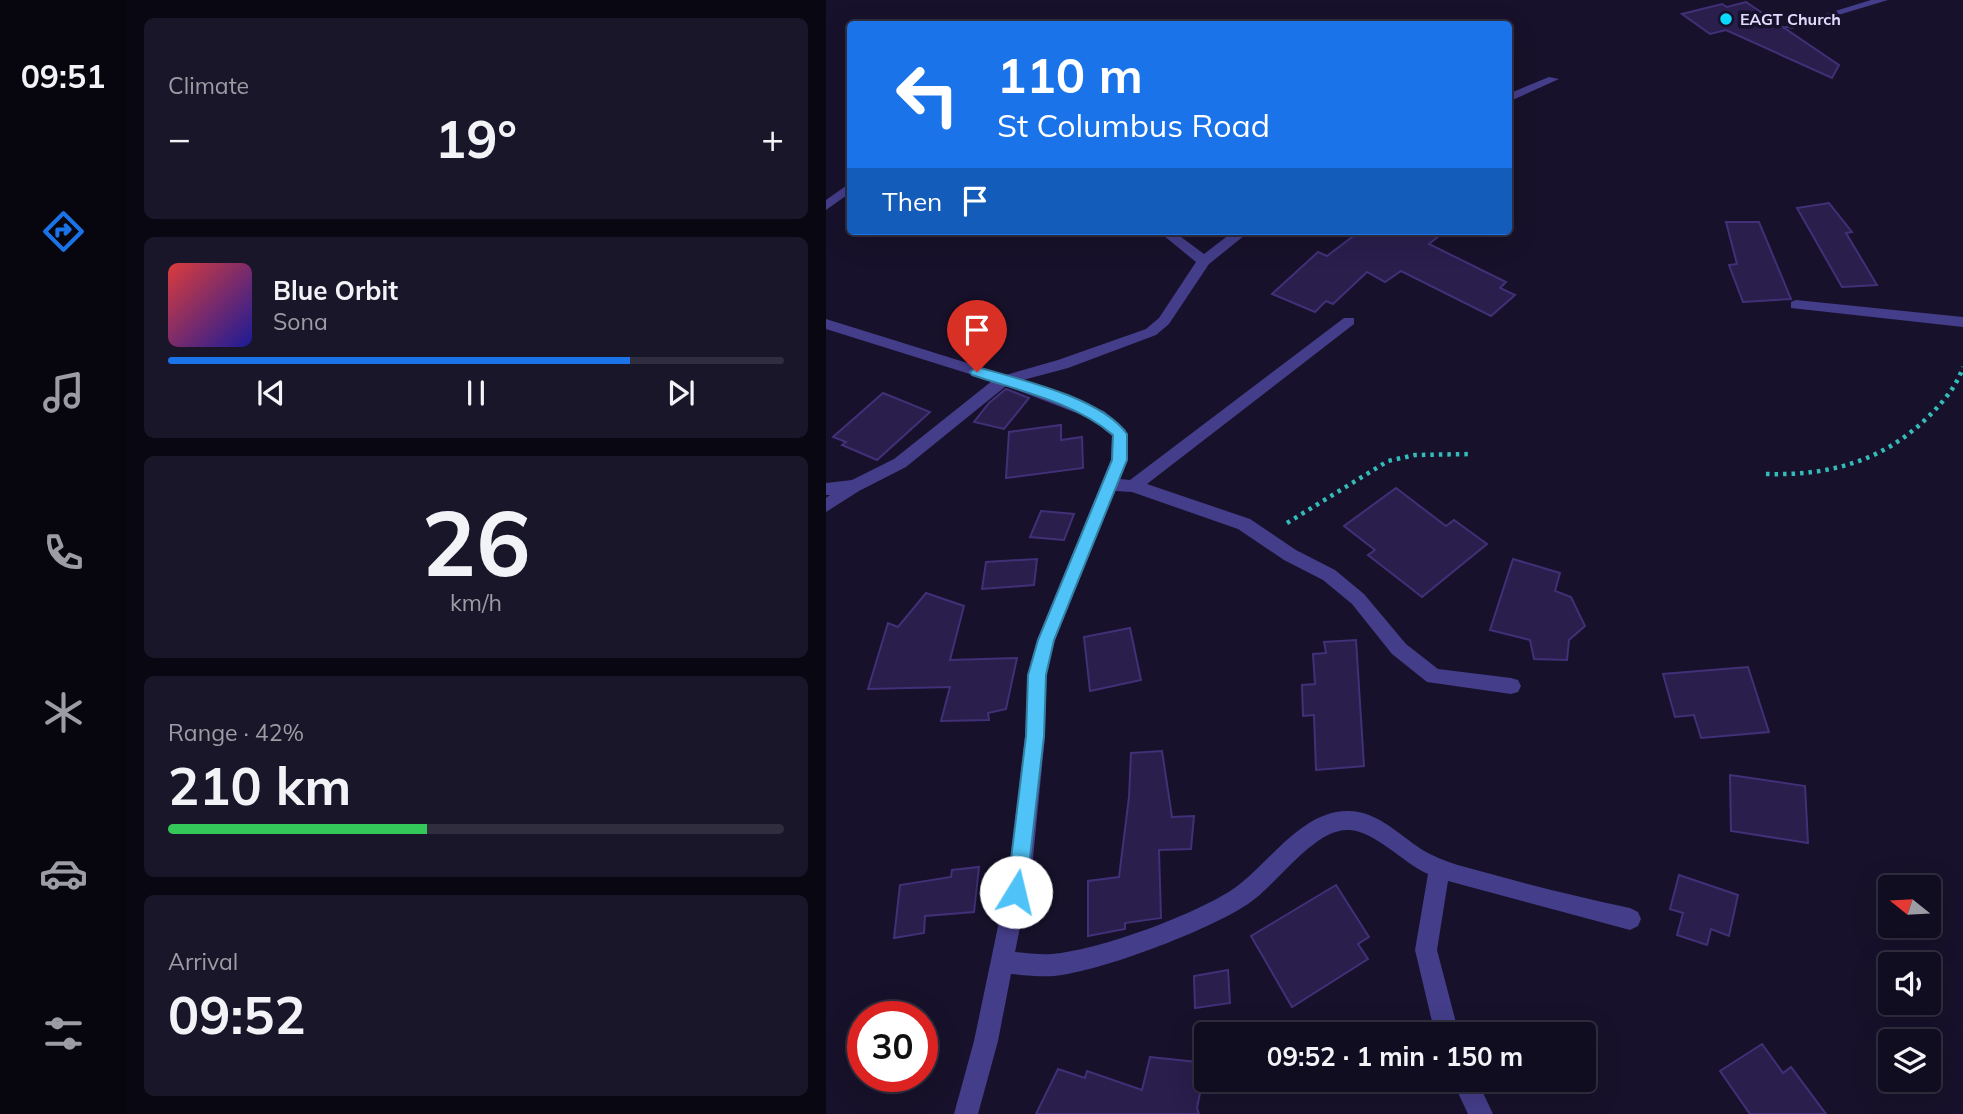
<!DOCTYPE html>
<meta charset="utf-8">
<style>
body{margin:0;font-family:Mulish,sans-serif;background:#1a1629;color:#f1f3f6;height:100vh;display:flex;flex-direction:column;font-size:26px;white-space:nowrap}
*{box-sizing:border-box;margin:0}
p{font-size:23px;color:#9c9ca5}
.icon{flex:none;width:38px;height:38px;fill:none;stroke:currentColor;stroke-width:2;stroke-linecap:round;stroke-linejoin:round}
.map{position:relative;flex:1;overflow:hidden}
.drawer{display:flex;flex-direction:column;gap:18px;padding:18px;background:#090712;width:700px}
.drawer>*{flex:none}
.hud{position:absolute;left:21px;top:21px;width:665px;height:214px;border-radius:7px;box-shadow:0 7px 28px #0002,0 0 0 2px #302d3e;background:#1a73e8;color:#fff;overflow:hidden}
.needle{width:46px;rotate:288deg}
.controls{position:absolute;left:1052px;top:875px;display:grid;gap:14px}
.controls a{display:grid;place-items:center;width:63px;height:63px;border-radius:7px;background:#110d20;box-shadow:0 7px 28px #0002,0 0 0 2px #302d3e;font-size:35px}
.speed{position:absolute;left:21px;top:1001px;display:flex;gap:14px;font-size:35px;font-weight:700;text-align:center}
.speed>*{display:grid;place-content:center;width:91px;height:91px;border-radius:50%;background:#110d20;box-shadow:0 7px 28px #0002,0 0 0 2px #302d3e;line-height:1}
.speed .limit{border:10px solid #d22;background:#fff;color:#111}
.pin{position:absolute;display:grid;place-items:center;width:60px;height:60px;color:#fff;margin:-72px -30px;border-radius:50% 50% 50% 0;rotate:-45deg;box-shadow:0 0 7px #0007}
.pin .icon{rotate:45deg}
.me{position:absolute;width:77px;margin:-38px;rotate:9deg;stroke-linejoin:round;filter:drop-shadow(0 0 5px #0008)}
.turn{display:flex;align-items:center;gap:24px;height:147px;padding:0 35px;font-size:32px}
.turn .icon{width:91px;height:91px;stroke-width:2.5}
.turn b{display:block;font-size:49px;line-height:60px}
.then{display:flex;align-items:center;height:66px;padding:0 35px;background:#0003;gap:14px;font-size:26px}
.big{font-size:52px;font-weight:700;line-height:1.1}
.drawer .tile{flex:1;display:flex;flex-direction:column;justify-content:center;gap:10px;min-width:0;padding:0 24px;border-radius:10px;background:#1a1629}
.drawer .dial{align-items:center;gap:0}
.dial b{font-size:91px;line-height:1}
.song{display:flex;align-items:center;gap:21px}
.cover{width:84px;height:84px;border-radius:10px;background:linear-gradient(135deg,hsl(0 70% 55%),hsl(240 70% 35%))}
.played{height:7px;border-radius:4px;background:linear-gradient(90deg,#1a73e8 75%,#302d3e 75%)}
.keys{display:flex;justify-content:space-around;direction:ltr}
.heat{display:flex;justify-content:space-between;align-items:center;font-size:38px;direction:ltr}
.charge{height:10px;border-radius:5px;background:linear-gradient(90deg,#34c759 42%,#302d3e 0)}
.trip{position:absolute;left:368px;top:1022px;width:402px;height:70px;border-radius:7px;background:#110d20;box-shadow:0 7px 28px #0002,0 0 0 2px #302d3e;font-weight:700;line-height:70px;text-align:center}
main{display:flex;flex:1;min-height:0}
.menu{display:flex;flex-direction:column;width:126px;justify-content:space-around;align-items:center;background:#07050d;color:#9c9ca5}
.menu .icon{width:49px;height:49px}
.menu .current{color:#1a73e8}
.menu b{font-size:32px;color:#f1f3f6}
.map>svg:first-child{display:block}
.building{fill:#291e4c;stroke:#413077;stroke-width:2}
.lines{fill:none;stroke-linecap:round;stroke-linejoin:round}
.path{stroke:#33bcb9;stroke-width:4.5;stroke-dasharray:3.5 5;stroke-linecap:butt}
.street{fill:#443d89;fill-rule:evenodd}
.route{fill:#4fc3f7;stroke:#337fa1;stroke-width:2}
.poi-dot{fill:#0bd9fb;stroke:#17112b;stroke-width:2.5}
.labels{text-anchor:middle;stroke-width:7;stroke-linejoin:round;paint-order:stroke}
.far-poi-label{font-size:16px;font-weight:bold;fill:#e1dcfe;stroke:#17112b;text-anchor:start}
</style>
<main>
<nav class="menu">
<b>09:51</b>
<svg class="icon current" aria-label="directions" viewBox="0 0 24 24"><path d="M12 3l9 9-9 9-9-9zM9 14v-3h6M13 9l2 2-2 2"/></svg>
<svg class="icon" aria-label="music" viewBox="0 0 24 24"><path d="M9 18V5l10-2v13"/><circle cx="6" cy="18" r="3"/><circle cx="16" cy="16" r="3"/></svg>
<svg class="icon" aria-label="phone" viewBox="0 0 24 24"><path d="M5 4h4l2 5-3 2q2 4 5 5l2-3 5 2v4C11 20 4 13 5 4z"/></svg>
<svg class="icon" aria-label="climate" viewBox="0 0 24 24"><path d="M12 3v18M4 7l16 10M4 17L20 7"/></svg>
<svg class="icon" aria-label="car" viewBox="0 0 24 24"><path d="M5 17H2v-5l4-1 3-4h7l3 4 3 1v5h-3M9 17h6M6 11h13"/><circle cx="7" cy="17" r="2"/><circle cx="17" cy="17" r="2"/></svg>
<svg class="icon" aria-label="filters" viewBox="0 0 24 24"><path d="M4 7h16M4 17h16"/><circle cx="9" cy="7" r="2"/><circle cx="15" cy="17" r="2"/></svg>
</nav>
<section class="drawer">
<div class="tile"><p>Climate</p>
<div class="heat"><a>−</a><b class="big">19°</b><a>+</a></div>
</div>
<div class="tile">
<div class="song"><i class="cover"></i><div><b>Blue Orbit</b><p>Sona</p></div></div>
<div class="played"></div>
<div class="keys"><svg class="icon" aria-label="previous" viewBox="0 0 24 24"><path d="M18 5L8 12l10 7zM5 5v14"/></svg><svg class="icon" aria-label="pause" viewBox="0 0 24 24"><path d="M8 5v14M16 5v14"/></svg><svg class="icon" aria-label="next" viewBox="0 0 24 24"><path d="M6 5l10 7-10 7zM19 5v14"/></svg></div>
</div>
<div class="tile dial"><b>26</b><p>km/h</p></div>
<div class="tile"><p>Range · 42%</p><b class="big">210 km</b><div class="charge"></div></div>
<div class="tile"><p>Arrival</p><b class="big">09:52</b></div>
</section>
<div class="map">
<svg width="1137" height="1114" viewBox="0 0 1137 1114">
<rect width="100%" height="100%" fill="#17112b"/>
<g class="building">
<polygon points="920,2 1013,65 1006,78 900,30 884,34 856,14 896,4 901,7"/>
<polygon points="1003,203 1026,232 1020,233 1051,285 1016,287 971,208"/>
<polygon points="900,222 933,222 965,299 917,302 903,265 911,264"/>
<polygon points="534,231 619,231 603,244 680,282 674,288 689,295 665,316 575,271 559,282 541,272 507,304 500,301 489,312 446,294 492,252 501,256"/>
<polygon points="180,389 203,398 178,429 148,422 163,403"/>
<polygon points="57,393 104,412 51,460 16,445 20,442 7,437"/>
<polygon points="235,425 235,440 256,437 257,468 180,478 183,432"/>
<polygon points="570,488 620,526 628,520 661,544 596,597 542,555 549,550 518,526"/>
<polygon points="215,511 248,514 238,540 204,537"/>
<polygon points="211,559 208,585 156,589 160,562"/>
<polygon points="687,559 734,573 729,591 745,597 759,626 743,640 741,660 708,659 704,640 664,630"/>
<polygon points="100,593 138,606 124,660 191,658 180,709 162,713 163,720 115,721 124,687 42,689 62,623 72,627"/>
<polygon points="304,628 315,680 264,691 258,637"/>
<polygon points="530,640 538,766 490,770 488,715 477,716 476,685 489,684 487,654 500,653 498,642"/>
<polygon points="922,667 943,732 875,738 868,715 849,717 837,674"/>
<polygon points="336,751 346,817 368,816 365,849 333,850 335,918 299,923 299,929 262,936 262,881 293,877 303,797 305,753"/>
<polygon points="904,775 979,786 982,843 905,831"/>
<polygon points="153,867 148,912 99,916 98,933 68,938 74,885 125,877 126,870"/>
<polygon points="853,875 912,895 903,936 885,929 881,945 851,935 857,913 844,909"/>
<polygon points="510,885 543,937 532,944 542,959 466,1007 425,936"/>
<polygon points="402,970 404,1003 369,1008 368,976"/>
<polygon points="936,1044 957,1073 965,1067 1000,1114 924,1114 894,1071"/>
<polygon points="324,1057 380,1063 371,1108 373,1114 210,1114 232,1069 259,1078 261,1071 316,1090"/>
</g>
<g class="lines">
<g class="path">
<path d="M940,474c63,2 118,-13 163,-58 14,-14 28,-30 34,-49"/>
<polyline points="461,523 562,461 589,455 646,454"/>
</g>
<g class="street">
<polygon points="1045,0 1062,0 966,29 957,27"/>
<polygon points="723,77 733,79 682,102 682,94"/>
<polygon points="24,183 24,193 0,210 0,200"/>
<path d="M332,231h15l31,23 30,-23h16l-41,33 -40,60 -13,11 -88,33 -45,12 81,31 22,19 1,30 -7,19 10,1 214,-162h10v6l-207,160 103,35 46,31 39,20 29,24 42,50 32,25 73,9 7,2 3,6 -3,6 -7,2 -84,-12 -35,-28 -40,-50 -29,-24 -39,-20 -46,-31 -106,-37 -17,-1 -60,149 -9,35 -1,61 -13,133 -17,83c12,1 25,3 37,2 47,-4 146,-40 184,-67 33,-24 66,-76 111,-76 31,-1 55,27 79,41 20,11 43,16 65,22 46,13 92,24 139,34l8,4 3,7 -3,7 -8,4 -182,-49 -11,69 22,84h-24l-20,-84 13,-76c-25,-11 -53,-43 -79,-44 -35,-2 -72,55 -101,74 -41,27 -146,67 -194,72 -14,1 -29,-1 -43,-2l-13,67 -20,73h-24l20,-73 36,-172 15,-133 3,-61 9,-35 74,-180 1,-24 -20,-17 -86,-33 -100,81 -47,24 -33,21v-14l4,-3h-4v-12l26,-3 42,-21 98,-78 -166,-52v-10l180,56 52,-15 88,-31 13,-11 37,-56z"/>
<polygon points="970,300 1137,317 1137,327 965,308 965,302"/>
<polygon points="626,1080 651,1080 667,1114 642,1114"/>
</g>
</g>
<path class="route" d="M151,367c42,12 125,31 150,67v26l-73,180 -8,35 -2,61 -18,156 -3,7 -7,2 -7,-2 -2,-7 19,-156 2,-61 10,-35 74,-180 1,-25c-39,-33 -93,-44 -141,-60l-2,-3z"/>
<circle class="poi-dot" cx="900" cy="19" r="7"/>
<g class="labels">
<g class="far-poi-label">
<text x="914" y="25">EAGT Church</text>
</g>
</g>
</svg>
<div class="controls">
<a><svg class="needle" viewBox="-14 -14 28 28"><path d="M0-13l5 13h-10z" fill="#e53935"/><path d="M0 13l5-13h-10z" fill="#9c9ca5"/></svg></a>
<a><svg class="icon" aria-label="sound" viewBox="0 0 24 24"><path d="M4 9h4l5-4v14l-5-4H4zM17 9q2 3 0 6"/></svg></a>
<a><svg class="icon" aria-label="layers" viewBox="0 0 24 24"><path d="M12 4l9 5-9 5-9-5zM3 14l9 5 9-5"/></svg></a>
</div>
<div class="speed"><div class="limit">30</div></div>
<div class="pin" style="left:151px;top:372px;background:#d93025"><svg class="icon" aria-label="arrive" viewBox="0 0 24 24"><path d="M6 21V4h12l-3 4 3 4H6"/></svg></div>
<svg class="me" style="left:190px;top:892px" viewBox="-20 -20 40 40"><circle r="19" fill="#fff"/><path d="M0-13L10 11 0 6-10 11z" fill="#4fc3f7"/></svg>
<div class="trip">09:52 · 1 min · 150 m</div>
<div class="hud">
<div class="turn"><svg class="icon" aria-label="left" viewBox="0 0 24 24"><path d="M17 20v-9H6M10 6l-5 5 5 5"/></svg><div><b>110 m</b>St Columbus Road</div></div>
<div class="then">Then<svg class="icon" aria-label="arrive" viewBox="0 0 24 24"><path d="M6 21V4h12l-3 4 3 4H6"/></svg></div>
</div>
</div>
</main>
